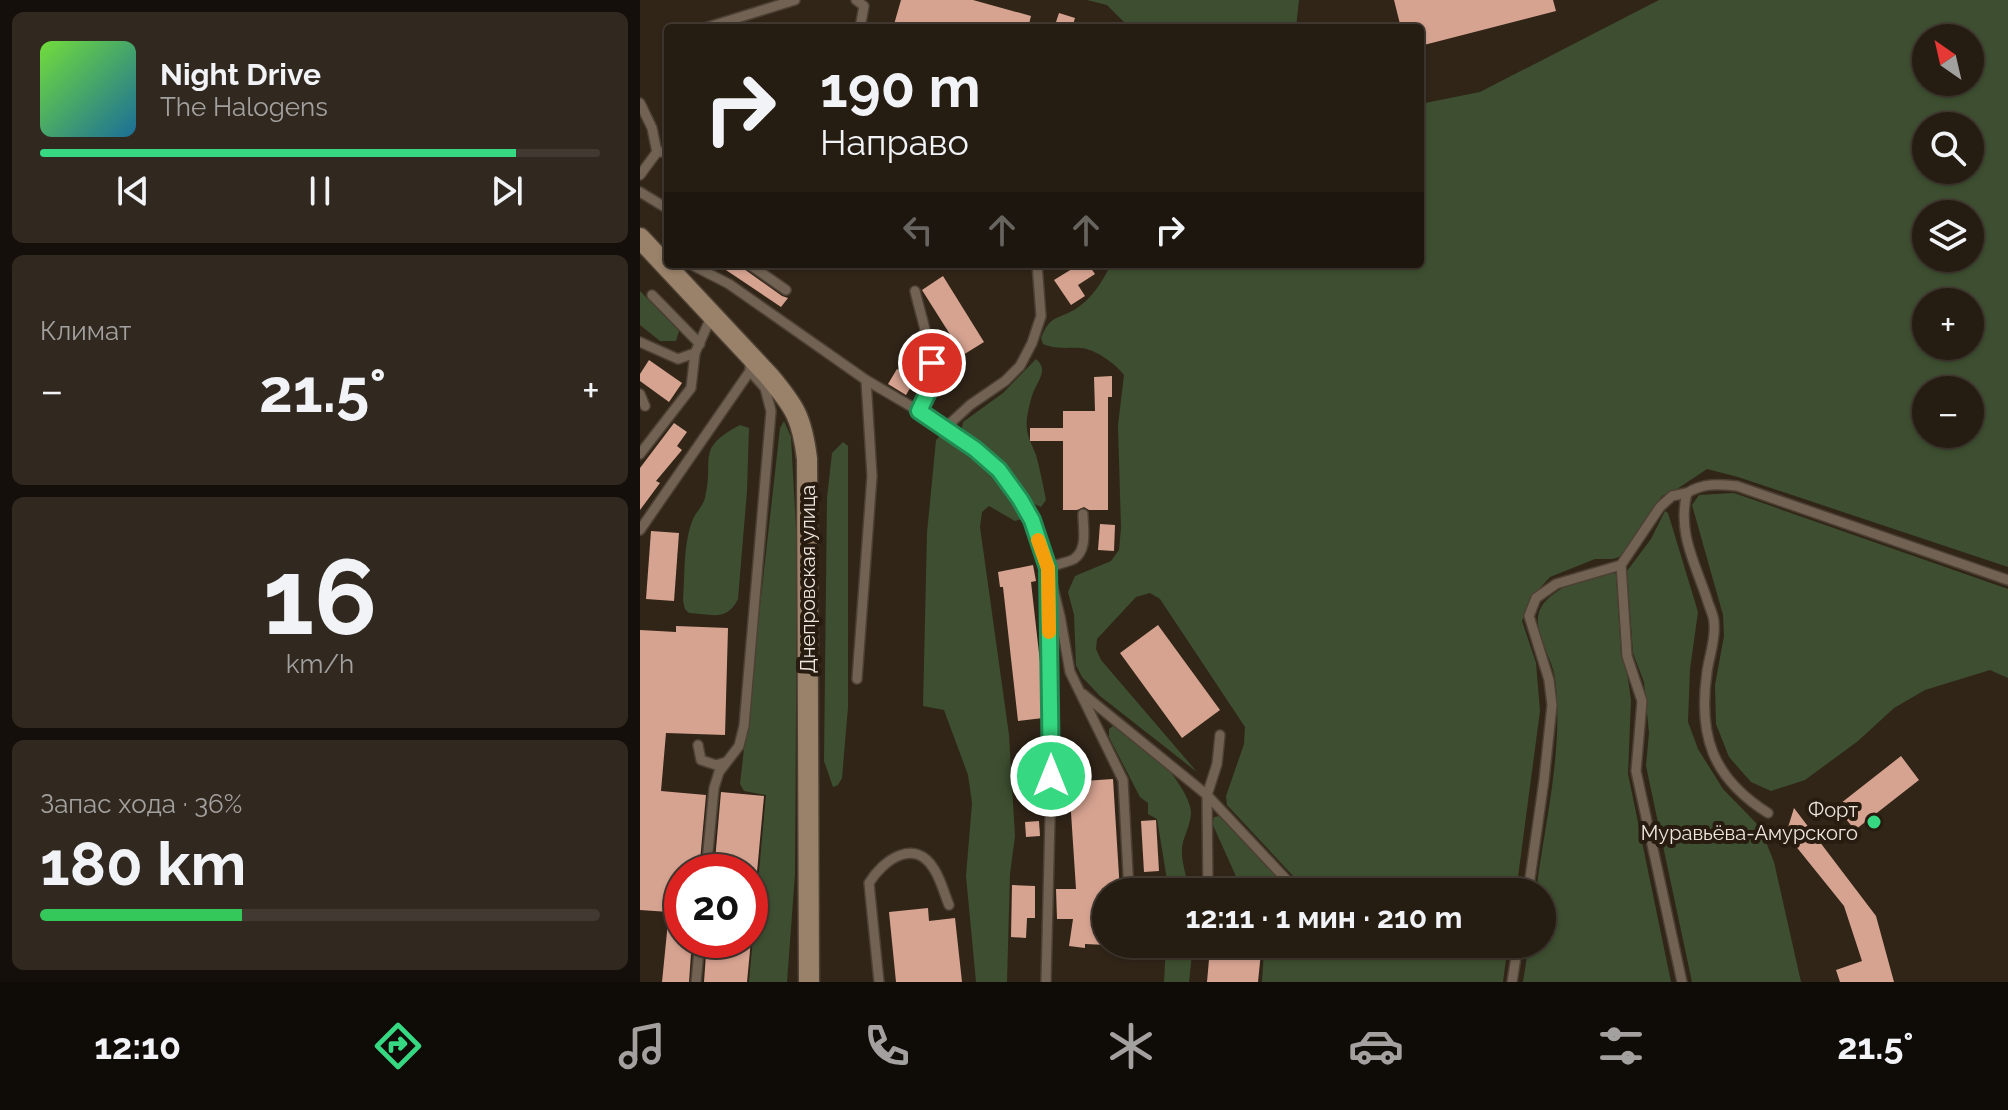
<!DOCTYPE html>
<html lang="ru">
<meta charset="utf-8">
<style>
body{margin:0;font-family:Raleway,sans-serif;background:#312920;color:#f1f3f6;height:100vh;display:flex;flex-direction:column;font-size:30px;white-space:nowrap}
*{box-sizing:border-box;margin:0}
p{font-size:26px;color:#a3a19f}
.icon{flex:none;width:44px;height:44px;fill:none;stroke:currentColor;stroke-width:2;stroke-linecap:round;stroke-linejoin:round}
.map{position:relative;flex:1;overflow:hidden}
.side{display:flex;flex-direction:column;gap:12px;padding:12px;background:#140f0a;width:640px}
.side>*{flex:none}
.banner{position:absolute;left:24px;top:24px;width:760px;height:244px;border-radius:8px;box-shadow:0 2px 6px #0004,0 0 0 2px #423a32;background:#251c12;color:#f1f3f6;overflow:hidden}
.needle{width:52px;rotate:326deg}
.tools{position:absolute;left:1272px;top:24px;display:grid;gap:16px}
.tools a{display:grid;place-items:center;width:72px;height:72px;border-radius:50%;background:#251c12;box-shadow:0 2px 6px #0004,0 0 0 2px #423a32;font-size:40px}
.speed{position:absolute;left:24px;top:854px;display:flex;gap:16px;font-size:40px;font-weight:700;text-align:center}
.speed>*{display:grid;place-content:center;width:104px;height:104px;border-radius:50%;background:#251c12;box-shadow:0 2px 6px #0004,0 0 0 2px #423a32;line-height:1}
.speed .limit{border:12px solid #d22;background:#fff;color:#111}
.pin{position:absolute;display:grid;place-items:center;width:68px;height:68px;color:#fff;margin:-34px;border:4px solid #fff;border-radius:50%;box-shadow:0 2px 8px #0007}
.me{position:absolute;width:88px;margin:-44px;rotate:0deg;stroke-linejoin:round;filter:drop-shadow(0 0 6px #0008)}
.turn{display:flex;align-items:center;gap:28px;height:168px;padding:0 24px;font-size:36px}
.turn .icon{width:104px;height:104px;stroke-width:2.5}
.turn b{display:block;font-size:56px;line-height:68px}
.lanes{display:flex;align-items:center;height:76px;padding:0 24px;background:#0003;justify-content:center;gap:40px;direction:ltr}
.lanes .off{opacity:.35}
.big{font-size:60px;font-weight:700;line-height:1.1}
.side .tile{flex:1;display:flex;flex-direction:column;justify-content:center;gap:12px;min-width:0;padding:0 28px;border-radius:12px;background:#312920}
.side .dial{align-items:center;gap:0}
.dial b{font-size:104px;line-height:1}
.song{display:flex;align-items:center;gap:24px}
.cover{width:96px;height:96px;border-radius:12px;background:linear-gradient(135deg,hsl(100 70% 55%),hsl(200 70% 35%))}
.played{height:8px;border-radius:4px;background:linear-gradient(90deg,#36d881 85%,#423a32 85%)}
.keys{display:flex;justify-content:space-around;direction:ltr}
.heat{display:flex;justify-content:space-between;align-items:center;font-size:44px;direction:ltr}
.charge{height:12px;border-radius:6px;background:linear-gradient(90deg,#34c759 36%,#423a32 0)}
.trip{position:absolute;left:452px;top:878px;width:464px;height:80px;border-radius:40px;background:#251c12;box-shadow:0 2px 6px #0004,0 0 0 2px #423a32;font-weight:700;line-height:80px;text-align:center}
.menu{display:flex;height:128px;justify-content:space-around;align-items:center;background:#0f0b07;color:#a3a19f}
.menu .icon{width:56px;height:56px}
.menu .on{color:#36d881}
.menu b{font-size:36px;color:#f1f3f6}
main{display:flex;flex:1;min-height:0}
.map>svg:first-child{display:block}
.green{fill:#3d4f30;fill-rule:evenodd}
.building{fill:#d7a391}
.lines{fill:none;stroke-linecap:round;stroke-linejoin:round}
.lane-casing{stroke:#4c4034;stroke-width:12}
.secondary-casing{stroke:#4c4034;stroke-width:23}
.lane{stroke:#716253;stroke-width:9}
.secondary{stroke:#9a826a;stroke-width:20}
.route-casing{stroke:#238c54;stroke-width:20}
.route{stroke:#36d881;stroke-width:14}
.slow{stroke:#f59e0b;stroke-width:14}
.poi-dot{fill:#36d881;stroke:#271c0f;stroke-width:3}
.labels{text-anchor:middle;stroke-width:8;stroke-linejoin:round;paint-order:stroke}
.street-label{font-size:20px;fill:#efe7df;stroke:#271c0f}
.poi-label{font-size:20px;fill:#efe7df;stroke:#271c0f;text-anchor:end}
</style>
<main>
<section class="side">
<div class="tile">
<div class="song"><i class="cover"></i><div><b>Night Drive</b><p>The Halogens</p></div></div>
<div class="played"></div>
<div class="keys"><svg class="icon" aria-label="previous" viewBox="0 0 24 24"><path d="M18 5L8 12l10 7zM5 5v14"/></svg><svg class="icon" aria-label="pause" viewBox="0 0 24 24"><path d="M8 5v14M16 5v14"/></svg><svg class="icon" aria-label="next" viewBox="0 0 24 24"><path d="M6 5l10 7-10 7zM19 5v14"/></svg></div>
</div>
<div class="tile"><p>Климат</p>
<div class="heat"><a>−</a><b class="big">21.5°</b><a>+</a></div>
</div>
<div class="tile dial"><b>16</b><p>km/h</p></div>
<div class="tile"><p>Запас хода · 36%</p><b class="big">180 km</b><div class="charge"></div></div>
</section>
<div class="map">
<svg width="1368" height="982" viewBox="0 0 1368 982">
<rect width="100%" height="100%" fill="#312518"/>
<g class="green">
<polygon points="447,0 659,0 656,28 490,28 467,5"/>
<path d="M1019,0h349v567l-270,-90 -31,-8 -30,20 -15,7 -41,60 -8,3h-18l-45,18 -20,22 -8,22 14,42 4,48 -24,181h-208l-81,-87 -1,-9 18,-52 1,-17 -85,-128 -10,-6 -14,4 -39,42 -1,10 5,11 96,112 -97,-76 -18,-19 -6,-12 -2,-50 -6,-23 7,-16 36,-15 8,-11 2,-22 -3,-103 6,-50c-8,-11 -29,-26 -43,-27 -15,-1 -23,2 -38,-4l-2,-6c9,-22 14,-18 33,-28 17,-10 29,-29 37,-46h309v-160l60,-12zM1286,38h44v44h-44zM1286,126h44v44h-44zM1286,214h44v44h-44zM1286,302h44v44h-44zM1286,390h44v44h-44z"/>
<polygon points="0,291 39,331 36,341 20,341 0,325"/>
<path d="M396,359c13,11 2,21 -3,34 -3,8 -5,18 -6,25 -2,16 4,24 9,37 4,14 7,30 10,45l-5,7 -7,-3 -32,-38 -40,-38 1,-6 40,-29z"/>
<polygon points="144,421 151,437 157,547 155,874 147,982 109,982 126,795 104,791 100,784 140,428"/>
<path d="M100,425l9,3 -2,63 -9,108c-11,23 -27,15 -49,14l-4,-4 -2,-8c2,-25 0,-58 10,-82 3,-7 10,-13 12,-21 10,-39 -11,-49 35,-73z"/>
<polygon points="301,435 306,436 349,466 384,513 384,518 375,521 349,506 342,512 340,527 369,735 375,836 370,874 367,982 336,982 326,876 332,803 328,775 304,710 283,706 287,533 296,440"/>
<polygon points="203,442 208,446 208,707 202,778 198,785 193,787 184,761 187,498 192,453"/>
<polygon points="1094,493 1368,589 1368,678 1350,670 1285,690 1254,708 1218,741 1165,780 1131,791 1111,782 1089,757 1076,724 1075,685 1084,636 1083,615 1052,505 1059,495"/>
<polygon points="1025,511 1028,513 1058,612 1050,669 1048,722 1058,749 1083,789 1120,827 1134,862 1161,982 1052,982 1006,766 1009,733 1004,682 993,653 987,571 1011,539"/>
<path d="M972,572l4,2 5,82 6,16 4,28 -3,74 43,208h-148l6,-38h13v-52h-6c9,-71 28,-143 19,-214 -3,-22 -22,-44 -16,-66 8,-24 51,-36 73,-40z"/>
<path d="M473,726c25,5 76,59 78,86 0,10 -5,20 -8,30 -4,16 4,35 7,50h-21l-12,-73 -9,-5v-11l-8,-6 -31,-60v-8z"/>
<polygon points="579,816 651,892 596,892 595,874 572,823 574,817"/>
<polygon points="526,944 553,944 549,982 524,982"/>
<polygon points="618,944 868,944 863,982 622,982 624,951"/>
</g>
<g class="building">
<polygon points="261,0 333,0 391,16 388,28 253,28"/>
<polygon points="754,0 913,0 916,11 780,46 780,28 761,28"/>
<polygon points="419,13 435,18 432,28 414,28"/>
<polygon points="77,264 97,264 142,296 148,298 141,307"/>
<polygon points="440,264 448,264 455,274 438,285 445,296 431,305 414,280"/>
<polygon points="303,276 344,342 323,355 282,290"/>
<polygon points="9,360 42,383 29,402 0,381 0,374"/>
<polygon points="257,369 275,380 266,395 248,384"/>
<polygon points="472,376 472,397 468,397 468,510 449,510 444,507 437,510 423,510 423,441 390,441 390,428 423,428 423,411 455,411 454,377"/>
<polygon points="34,423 47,432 37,446 42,450 16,481 20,483 0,510 0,468"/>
<polygon points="460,524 475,525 474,551 458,550"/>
<polygon points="11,531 39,533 34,601 6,599"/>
<polygon points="393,565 396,581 391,582 402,680 403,718 378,721 363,587 360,587 358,572"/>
<polygon points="518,625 580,710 542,738 480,653"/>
<polygon points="36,626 88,628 85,735 26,733 21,791 66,795 59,872 42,872 42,940 52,940 49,982 22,982 29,912 0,910 0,630 36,632"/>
<polygon points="1261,756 1279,780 1215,830 1196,807"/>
<polygon points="473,779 480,892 466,892 466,945 445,944 445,948 429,946 433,919 417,919 416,889 436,889 429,782"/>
<polygon points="81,792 124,796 117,872 74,872"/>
<polygon points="1154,808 1236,916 1254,982 1200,982 1196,970 1222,961 1204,906 1146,834"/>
<polygon points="516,820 519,871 504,872 501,821"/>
<polygon points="399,821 400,836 386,837 385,822"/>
<polygon points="372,885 395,886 395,918 387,918 386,938 371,937"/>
<polygon points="288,908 289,921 315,918 322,982 256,982 249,912"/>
<polygon points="67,940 111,940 107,982 64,982"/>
<polygon points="570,948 621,952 618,982 567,982"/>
</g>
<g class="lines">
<g class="lane-casing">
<g id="lane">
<polyline points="216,0 224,6 220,28"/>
<polyline points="65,28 155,0"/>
<polyline points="0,103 12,128 17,152"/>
<polyline points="0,175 17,152 28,152"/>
<polyline points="0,192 28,209"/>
<polyline points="50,264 89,284 226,380 279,411 335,449 359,470 380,499 392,520 408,568 420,616 430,672 483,780 489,892"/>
<polyline points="109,264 146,290"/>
<path d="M275,291c11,46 26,75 4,120"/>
<polyline points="12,295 60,344"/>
<polyline points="0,342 38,359 55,353 72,315"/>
<polyline points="0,394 5,406"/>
<polyline points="304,429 330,405 365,381 380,366 392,343 401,316 397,264"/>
<polyline points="0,454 51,388 55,353"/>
<polyline points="0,530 110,371 110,366"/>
<polyline points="981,565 987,656 1002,701 996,771 1042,982"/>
<path d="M408,571v-3c8,-4 18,-5 26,-9 14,-10 9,-30 9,-45"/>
<polyline points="217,679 232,476 226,380"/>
<polyline points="443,694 567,795 658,892"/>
<polyline points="58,745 61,760 76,765 86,762"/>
<path d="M1128,813c-56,-35 -70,-78 -61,-141 2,-15 9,-34 7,-49 0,-8 -5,-16 -7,-24 -12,-36 -30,-67 -20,-106 16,-10 31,-9 50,-7l271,94"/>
<polyline points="66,872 74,788 79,772 99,746 104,726 131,411 125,388 110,371"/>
<polyline points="568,892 567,795 577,764 580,735"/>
<polyline points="888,892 904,780 912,705 909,680 889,616 896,598 916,584 981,565 1020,507 1032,496 1047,493"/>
<polyline points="490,944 490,949"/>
<polyline points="56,982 60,940"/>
<path d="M239,982l-10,-99c14,-23 46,-46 65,-14 7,11 10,24 15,36"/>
<polyline points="406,982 411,776 408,585"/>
<polyline points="872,982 878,944"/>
</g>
</g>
<g class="secondary-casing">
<path id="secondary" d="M0,238l129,138c26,31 33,42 38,83l2,523"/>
</g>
<use href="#lane" class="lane"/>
<use href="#secondary" class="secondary"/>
</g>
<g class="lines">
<g class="route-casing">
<polyline id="route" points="292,363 288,392 279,411 335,449 359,470 380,499 392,520 408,568 411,776"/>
</g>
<use href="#route" class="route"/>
<polyline class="slow" points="398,540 408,568 409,632"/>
</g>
<circle class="poi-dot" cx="1234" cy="822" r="8"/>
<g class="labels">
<g class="street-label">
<text transform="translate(168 579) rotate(-90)" y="7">Днепровская улица</text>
</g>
<g class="poi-label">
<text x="1218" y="817">Форт<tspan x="1218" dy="23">Муравьёва-Амурского</tspan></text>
</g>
</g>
</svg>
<div class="tools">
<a><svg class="needle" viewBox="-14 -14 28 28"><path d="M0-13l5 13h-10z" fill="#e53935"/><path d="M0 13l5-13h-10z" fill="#a3a19f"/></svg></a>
<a><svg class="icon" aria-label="search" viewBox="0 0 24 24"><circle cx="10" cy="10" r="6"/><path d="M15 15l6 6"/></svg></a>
<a><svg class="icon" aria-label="layers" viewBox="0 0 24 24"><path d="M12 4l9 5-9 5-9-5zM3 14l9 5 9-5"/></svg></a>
<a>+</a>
<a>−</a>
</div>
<div class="speed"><div class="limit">20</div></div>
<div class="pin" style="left:292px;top:363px;background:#d93025"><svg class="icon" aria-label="arrive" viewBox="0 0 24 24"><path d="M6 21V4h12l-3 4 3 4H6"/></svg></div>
<svg class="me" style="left:411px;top:776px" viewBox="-20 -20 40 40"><circle r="17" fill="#36d881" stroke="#fff" stroke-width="3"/><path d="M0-11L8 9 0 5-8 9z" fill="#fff"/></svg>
<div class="trip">12:11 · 1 мин · 210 m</div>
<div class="banner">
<div class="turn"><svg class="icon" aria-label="right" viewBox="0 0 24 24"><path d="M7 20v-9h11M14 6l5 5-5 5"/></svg><div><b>190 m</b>Направо</div></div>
<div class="lanes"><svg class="icon off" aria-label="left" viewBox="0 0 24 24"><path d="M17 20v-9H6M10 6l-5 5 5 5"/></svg><svg class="icon off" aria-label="ahead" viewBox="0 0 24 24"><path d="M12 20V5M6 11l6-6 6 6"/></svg><svg class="icon off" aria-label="ahead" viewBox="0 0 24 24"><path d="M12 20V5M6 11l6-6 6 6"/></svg><svg class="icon" aria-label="right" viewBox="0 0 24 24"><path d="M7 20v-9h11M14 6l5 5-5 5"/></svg></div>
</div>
</div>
</main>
<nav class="menu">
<b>12:10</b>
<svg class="icon on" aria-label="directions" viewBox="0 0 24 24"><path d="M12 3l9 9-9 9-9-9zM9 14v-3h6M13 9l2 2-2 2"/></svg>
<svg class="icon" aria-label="music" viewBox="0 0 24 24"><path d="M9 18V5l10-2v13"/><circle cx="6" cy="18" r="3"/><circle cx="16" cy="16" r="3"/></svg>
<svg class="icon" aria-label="phone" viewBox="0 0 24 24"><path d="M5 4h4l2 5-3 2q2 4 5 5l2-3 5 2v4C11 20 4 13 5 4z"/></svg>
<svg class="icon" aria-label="climate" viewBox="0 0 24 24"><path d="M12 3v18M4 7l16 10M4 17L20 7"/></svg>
<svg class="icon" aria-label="car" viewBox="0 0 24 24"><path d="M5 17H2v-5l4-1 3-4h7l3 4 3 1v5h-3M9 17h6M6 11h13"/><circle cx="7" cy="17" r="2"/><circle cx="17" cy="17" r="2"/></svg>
<svg class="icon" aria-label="filters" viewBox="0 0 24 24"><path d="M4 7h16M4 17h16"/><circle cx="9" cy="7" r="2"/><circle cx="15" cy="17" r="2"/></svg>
<b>21.5°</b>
</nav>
